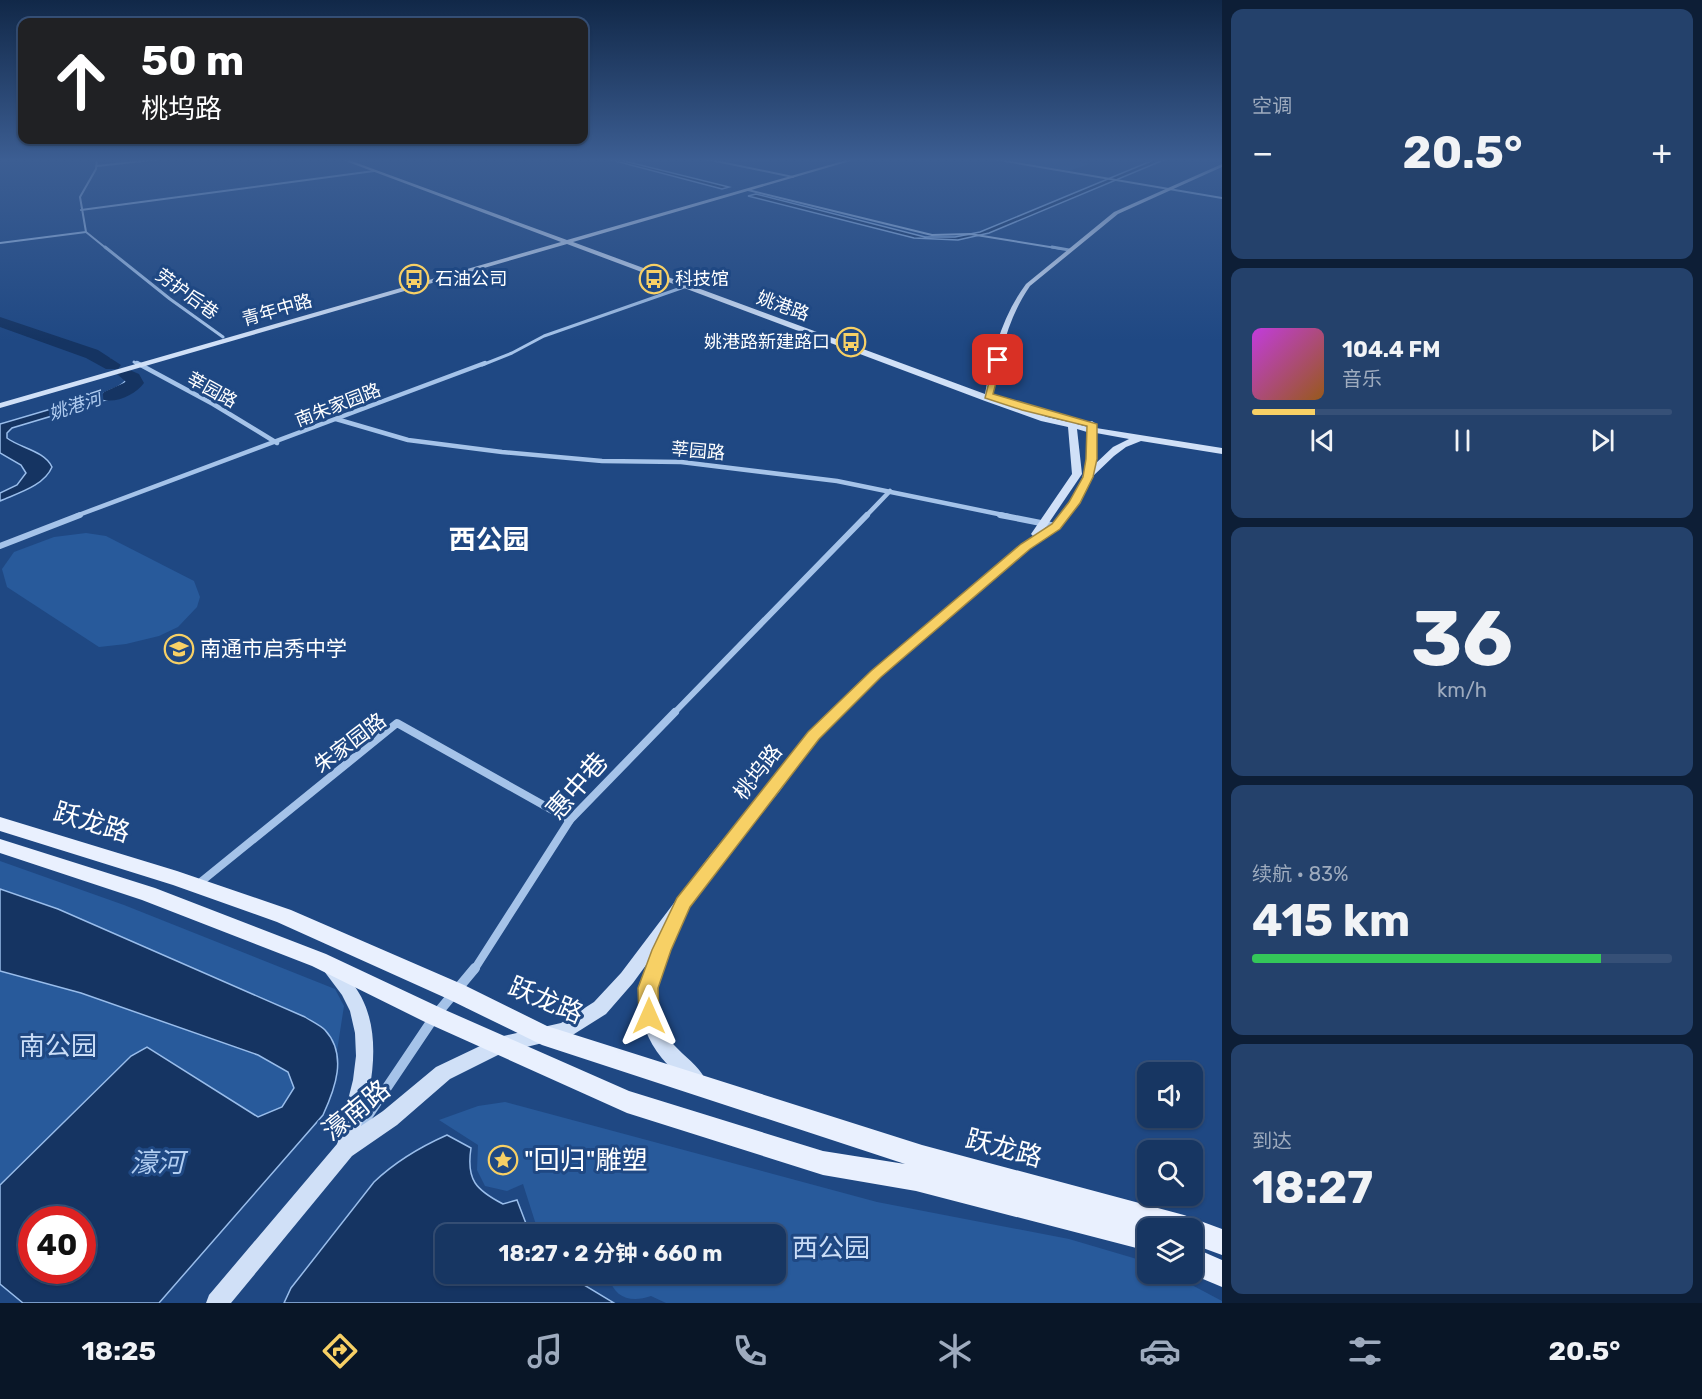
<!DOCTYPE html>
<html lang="zh">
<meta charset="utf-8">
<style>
body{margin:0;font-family:Rubik,"Noto Sans SC",sans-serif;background:#24416b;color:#f1f3f6;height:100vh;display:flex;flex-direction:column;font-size:22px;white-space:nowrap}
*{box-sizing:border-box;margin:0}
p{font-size:20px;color:#9eabbe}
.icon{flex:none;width:33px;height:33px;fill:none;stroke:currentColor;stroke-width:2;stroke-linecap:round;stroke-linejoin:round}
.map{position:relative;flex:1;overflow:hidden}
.drawer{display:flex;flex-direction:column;gap:9px;padding:9px;background:#0d1e36;width:480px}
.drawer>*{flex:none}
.banner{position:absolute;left:18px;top:18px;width:570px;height:126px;border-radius:12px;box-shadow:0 2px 4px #0004,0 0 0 2px #365077;background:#202124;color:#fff;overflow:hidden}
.controls{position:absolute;left:1137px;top:1062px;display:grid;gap:12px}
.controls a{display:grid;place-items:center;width:66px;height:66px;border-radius:12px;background:#173662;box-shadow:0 2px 4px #0004,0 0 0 2px #365077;font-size:30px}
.speed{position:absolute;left:18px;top:1206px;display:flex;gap:12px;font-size:30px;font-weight:700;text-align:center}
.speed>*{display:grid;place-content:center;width:78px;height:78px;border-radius:50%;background:#173662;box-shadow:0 2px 4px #0004,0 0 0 2px #365077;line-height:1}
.speed .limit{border:9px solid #d22;background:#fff;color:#111}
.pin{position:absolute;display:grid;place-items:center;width:51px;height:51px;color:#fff;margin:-26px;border-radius:12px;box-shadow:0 3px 9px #0006}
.me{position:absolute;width:66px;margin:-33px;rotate:0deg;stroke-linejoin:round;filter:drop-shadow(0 0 4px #0008)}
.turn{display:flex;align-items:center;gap:21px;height:126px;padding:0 24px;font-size:27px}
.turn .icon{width:78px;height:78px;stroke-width:2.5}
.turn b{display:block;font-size:42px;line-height:51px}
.big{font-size:45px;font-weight:700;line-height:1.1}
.drawer .tile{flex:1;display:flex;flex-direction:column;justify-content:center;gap:9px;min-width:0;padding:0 21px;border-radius:12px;background:#24416b}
.drawer .dial{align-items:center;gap:0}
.dial b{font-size:78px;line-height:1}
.song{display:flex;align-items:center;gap:18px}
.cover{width:72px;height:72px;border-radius:9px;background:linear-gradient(135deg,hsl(290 70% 55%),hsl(30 70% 35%))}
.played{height:6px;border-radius:3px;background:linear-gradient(90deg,#f7d065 15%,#365077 15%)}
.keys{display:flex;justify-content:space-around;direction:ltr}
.heat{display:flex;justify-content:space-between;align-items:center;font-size:33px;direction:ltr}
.charge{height:9px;border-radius:4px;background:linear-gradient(90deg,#34c759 83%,#365077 0)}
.trip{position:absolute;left:435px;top:1224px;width:351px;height:60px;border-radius:12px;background:#173662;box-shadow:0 2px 4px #0004,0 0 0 2px #365077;font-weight:700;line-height:60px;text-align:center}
.tabs{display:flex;height:96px;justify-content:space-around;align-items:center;background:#091627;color:#9eabbe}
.tabs .icon{width:42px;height:42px}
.tabs .active{color:#f7d065}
.tabs b{font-size:27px;color:#f1f3f6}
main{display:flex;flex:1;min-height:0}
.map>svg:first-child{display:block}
.green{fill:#285a9b}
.water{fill:#153462;stroke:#99bdeb;stroke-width:1.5;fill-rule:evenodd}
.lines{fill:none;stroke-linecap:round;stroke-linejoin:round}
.river{fill:#153462;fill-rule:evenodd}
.street-far5{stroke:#a5c3e9;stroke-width:2}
.street-far4{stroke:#a5c3e9;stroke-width:3}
.street-far3{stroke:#a5c3e9;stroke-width:4.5}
.street-far2{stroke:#a5c3e9;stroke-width:6}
.street-far1{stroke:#a5c3e9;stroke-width:8}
.street{stroke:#a5c3e9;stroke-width:10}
.secondary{fill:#d0e0f7;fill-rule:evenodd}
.primary{fill:#e9f0fe;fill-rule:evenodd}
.route{fill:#f7d065;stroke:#a18742;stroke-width:1.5}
.labels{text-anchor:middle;stroke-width:6;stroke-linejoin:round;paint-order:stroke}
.far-poi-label{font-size:18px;fill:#fff;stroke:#1f4883;text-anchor:start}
.far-street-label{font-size:18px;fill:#fff;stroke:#1f4883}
.far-water-label{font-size:18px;font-style:italic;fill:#b1cdf1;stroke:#1f4883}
.poi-label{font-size:21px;fill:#fff;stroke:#1f4883;text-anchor:start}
.street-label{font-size:21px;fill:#fff;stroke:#1f4883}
.near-street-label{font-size:26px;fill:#fff;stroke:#1f4883}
.near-park-label{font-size:26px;fill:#caddf7;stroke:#1f4883}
.near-poi-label{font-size:26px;fill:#fff;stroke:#1f4883;text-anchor:start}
.district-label{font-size:27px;font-weight:bold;fill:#fff;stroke:#1f4883}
.near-water-label{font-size:27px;font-style:italic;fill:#b1cdf1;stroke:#1f4883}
</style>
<main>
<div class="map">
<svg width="1222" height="1303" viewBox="0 0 1222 1303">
<rect width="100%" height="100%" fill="#1f4883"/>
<g class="green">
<polygon points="1000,159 1068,159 1089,164 1069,171"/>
<polygon points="86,533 106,536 194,581 200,597 197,607 178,627 159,636 126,644 99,647 7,587 2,569 14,552 54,537"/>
<polygon points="0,861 124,905 335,989 344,1006 337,1051 325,1030 305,1017 58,909 0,889"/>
<polygon points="0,971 81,993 258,1055 288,1072 294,1088 282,1107 258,1117 147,1047 131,1056 0,1184"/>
<path d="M505,1102l372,100 192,37 78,23 1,12h23l51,27v2h-556l-15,-7c-20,7 -37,2 -42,-19l-8,-3h175v-40h-237l-16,-50 -16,7 -22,-5 -8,-16 1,-25 -39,-25 39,-14z"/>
</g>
<g class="water">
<polygon points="608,159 616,159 729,187 722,189"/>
<polygon points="1156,159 1166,159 989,233 958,240 914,238 748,196 756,194 925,237 955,237 980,232"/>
<polygon points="0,320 109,359 102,361 0,324"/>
<path d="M136,374l5,9 -9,9 -120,36 -5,5v5c13,10 38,13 45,29 -8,19 -34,26 -52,34v-8l17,-8 9,-12 -5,-8 -21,-12v-29l102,-30c8,-4 22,-8 25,-16z"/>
<path d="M0,889l58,20 247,108c6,4 15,8 20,13 23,25 10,59 -2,85l-164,188h-136l-23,-19v-99l131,-129 16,-9 111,70 24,-10 12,-19 -6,-16 -30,-17 -177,-62 -81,-22zM32,1220h50v50h-50z"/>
<path d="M447,1135l24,13c-5,32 5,42 32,56l14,-4 13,34h-84v40h120l48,29h-330l7,-15 83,-106c22,-21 46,-35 73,-47z"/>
</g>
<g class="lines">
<g class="river">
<polygon points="0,317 98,350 121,365 118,369 106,369 86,358 0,327"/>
<path d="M125,368l14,6 5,9c-8,11 -26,20 -40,17l-3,-4 3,-4 22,-10 -10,-9 3,-4z"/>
</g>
<g class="street-far5">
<polyline points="97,159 96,169 80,197 86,232 107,249"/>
<polyline points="706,159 793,177"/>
<polyline points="993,159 1222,198"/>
<polyline points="97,166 161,159"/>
<polyline points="748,190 932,235 970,234 1062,249"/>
<polyline points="81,210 374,171"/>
<polyline points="0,243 86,232"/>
</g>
<g class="street-far4">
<polyline points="105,247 170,299 223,337"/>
<polyline points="1052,247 1069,250"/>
<polyline points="134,362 139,365"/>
<polyline points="482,365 512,353 544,336 684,287"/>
</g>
<g class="street-far3">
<polyline points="137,363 213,404 277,443"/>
<polyline points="336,419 408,440 502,452 602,461 681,462 837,481 1008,516"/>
<polyline points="76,516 485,363"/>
<polyline points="866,516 890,491"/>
</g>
<g class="street-far2">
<polyline points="1000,515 1056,526"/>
<polyline points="0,546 80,515"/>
<polyline points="674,713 867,515"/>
</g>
<g class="street-far1">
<polyline points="197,885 397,723 570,820"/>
<polyline points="474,970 570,820 675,712"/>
</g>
<polyline class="street" points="359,1129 435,1016 475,968"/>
<path class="secondary" d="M340,159h6l221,81 283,-81h7l-284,83 412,152c7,-39 17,-78 41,-110l88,-72 108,-48v3l-104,47 -88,72c-23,33 -31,73 -38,111l55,20 22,5 5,-4 4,3 -1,3 11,3 1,-5 3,-1 4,3v4l126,20v6l-81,-13 -15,6 -12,9 -22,21 -13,26 -19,25 -30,21 -150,128 -62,61 -39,54 -58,70 -43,60 2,5c-17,39 -38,80 -6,118 10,11 25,21 31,34l-2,6 -7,3c-9,-4 -15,-11 -22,-17 -34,-32 -41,-67 -25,-110l-16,22 -27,31 -35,22 -69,17 -52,26 -53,46 -45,31 -121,147h-25l3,-8 128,-151 16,-64 3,-24 -1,-23 -5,-22 -8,-16 -18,-24 2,-5c11,-4 16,4 22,12 37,41 26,100 13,148l22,-15 53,-44 63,-30 62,-14 33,-21 27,-29 90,-119 58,-70 39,-52 64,-61 162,-134 -3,-3 41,-60 -4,-47 -27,-6 -56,-20 -418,-157 -567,164v-5l561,-161zM1077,429l10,3c0,14 1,30 -4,43 -6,20 -22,43 -39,55l38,-56zM1096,433l33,6 -16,8 -18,17z"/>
<g class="primary">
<polygon points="0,817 177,871 291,910 464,985 547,1026 922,1145 1184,1215 1222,1229 1222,1255 1192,1244 1192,1228 1148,1228 1148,1251 916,1191 823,1175 627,1113 427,1023 312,966 142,900 0,853 0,839 155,888 326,954 443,1009 629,1091 823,1151 905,1164 542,1045 448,999 277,922 173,885 0,831"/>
<polygon points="1192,1247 1222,1260 1222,1287 1191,1274"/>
</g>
</g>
<linearGradient id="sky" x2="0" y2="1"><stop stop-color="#112848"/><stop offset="0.47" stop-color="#3c5e93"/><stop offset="1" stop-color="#3c5e93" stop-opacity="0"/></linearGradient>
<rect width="1222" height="341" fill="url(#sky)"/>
<polygon class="route" points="995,358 1002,360 993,394 1097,424 1097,459 1093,477 1080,503 1060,529 1030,549 881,677 819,739 690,907 671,950 658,988 659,1016 656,1022 649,1025 642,1022 639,1016 638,988 652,950 677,898 808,732 871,671 1021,544 1052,524 1069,502 1083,477 1086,459 1087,426 1022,410 985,398"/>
<defs>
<g id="bus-ring" transform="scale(1.5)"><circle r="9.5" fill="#1f4883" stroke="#f7d065" stroke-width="1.5"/><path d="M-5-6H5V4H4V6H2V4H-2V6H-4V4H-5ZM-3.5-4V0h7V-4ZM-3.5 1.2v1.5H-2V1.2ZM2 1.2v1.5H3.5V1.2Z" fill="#f7d065"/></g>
<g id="school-ring" transform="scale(1.5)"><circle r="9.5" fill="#1f4883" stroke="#f7d065" stroke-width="1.5"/><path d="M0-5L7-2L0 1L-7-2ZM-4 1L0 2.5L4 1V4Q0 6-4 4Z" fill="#f7d065"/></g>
<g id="sight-ring" transform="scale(1.5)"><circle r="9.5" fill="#1f4883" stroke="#f7d065" stroke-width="1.5"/><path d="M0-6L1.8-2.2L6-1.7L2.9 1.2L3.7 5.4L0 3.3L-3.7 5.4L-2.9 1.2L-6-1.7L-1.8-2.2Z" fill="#f7d065"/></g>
</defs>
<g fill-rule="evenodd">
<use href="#bus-ring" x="414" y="279"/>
<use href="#bus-ring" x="654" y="279"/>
<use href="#bus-ring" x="851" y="342"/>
<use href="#school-ring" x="179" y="649"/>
<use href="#sight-ring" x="503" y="1160"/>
</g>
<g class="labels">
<g class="far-poi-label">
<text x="435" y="285">石油公司</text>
<text x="675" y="285">科技馆</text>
<text x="830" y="348" text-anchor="end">姚港路新建路口</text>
</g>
<g class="far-street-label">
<text transform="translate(187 294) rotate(36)" y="6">劳护后巷</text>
<text transform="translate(783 306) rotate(20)" y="6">姚港路</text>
<text transform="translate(277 310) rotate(-16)" y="6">青年中路</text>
<text transform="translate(212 390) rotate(29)" y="6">莘园路</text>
<text transform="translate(338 405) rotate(-21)" y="6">南朱家园路</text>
<text transform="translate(698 451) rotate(5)" y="6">莘园路</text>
</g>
<g class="far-water-label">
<text transform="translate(75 406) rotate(-18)" y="6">姚港河</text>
</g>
<g class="poi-label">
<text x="200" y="656">南通市启秀中学</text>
</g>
<g class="street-label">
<text transform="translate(350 743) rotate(-37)" y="7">朱家园路</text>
<text transform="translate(758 772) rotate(-52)" y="7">桃坞路</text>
</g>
<g class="near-street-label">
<text transform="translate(577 786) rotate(-49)" y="9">惠中巷</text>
<text transform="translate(92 822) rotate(17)" y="9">跃龙路</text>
<text transform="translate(546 1000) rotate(23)" y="9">跃龙路</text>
<text transform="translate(356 1110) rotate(-39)" y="9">濠南路</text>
<text transform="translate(1004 1148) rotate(15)" y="9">跃龙路</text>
</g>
<g class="near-park-label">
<text x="58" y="1055">南公园</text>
<text x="831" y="1257">西公园</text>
</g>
<g class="near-poi-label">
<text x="524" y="1169">"回归"雕塑</text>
</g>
<g class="district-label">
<text x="489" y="549">西公园</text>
</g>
<g class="near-water-label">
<text x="157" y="1172">濠河</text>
</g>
</g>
</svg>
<div class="controls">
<a><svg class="icon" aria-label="sound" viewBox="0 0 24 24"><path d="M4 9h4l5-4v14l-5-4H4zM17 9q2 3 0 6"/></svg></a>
<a><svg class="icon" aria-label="search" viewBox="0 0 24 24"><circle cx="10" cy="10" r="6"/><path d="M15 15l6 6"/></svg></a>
<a><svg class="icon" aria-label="layers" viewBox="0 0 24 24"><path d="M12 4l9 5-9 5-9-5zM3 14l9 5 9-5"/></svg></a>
</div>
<div class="speed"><div class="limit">40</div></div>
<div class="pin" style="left:998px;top:360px;background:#d93025"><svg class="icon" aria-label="arrive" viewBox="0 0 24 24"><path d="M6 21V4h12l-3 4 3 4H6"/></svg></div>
<svg class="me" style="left:649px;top:1016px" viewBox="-20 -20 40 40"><path d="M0-17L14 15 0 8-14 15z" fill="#f7d065" stroke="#fff" stroke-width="4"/></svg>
<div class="trip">18:27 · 2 分钟 · 660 m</div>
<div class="banner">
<div class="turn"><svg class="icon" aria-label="ahead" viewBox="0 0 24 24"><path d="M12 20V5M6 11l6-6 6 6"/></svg><div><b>50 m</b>桃坞路</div></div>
</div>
</div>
<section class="drawer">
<div class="tile"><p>空调</p>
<div class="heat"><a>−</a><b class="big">20.5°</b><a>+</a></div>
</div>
<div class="tile">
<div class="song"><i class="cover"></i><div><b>104.4 FM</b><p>音乐</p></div></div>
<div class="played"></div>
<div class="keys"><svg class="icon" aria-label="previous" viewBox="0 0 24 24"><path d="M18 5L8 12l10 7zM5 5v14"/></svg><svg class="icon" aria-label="pause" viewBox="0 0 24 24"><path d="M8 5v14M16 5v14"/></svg><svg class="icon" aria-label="next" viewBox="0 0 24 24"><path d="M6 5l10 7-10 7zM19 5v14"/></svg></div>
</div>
<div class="tile dial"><b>36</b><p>km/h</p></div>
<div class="tile"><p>续航 · 83%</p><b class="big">415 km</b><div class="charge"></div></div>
<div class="tile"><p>到达</p><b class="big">18:27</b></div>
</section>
</main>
<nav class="tabs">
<b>18:25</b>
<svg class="icon active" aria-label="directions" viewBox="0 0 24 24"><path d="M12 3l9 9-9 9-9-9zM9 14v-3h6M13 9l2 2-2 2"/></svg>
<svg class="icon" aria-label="music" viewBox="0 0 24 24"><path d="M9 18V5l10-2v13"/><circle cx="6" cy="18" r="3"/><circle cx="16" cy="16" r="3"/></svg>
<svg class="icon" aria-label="phone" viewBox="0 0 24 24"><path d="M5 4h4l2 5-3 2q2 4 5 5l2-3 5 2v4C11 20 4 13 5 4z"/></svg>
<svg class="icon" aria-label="climate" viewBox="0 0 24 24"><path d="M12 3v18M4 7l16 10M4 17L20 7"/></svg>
<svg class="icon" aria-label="car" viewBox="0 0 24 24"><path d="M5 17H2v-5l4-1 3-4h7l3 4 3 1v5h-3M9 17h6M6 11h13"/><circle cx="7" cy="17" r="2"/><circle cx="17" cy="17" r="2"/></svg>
<svg class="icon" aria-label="filters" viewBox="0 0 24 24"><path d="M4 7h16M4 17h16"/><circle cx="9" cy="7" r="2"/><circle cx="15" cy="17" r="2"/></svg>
<b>20.5°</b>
</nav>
